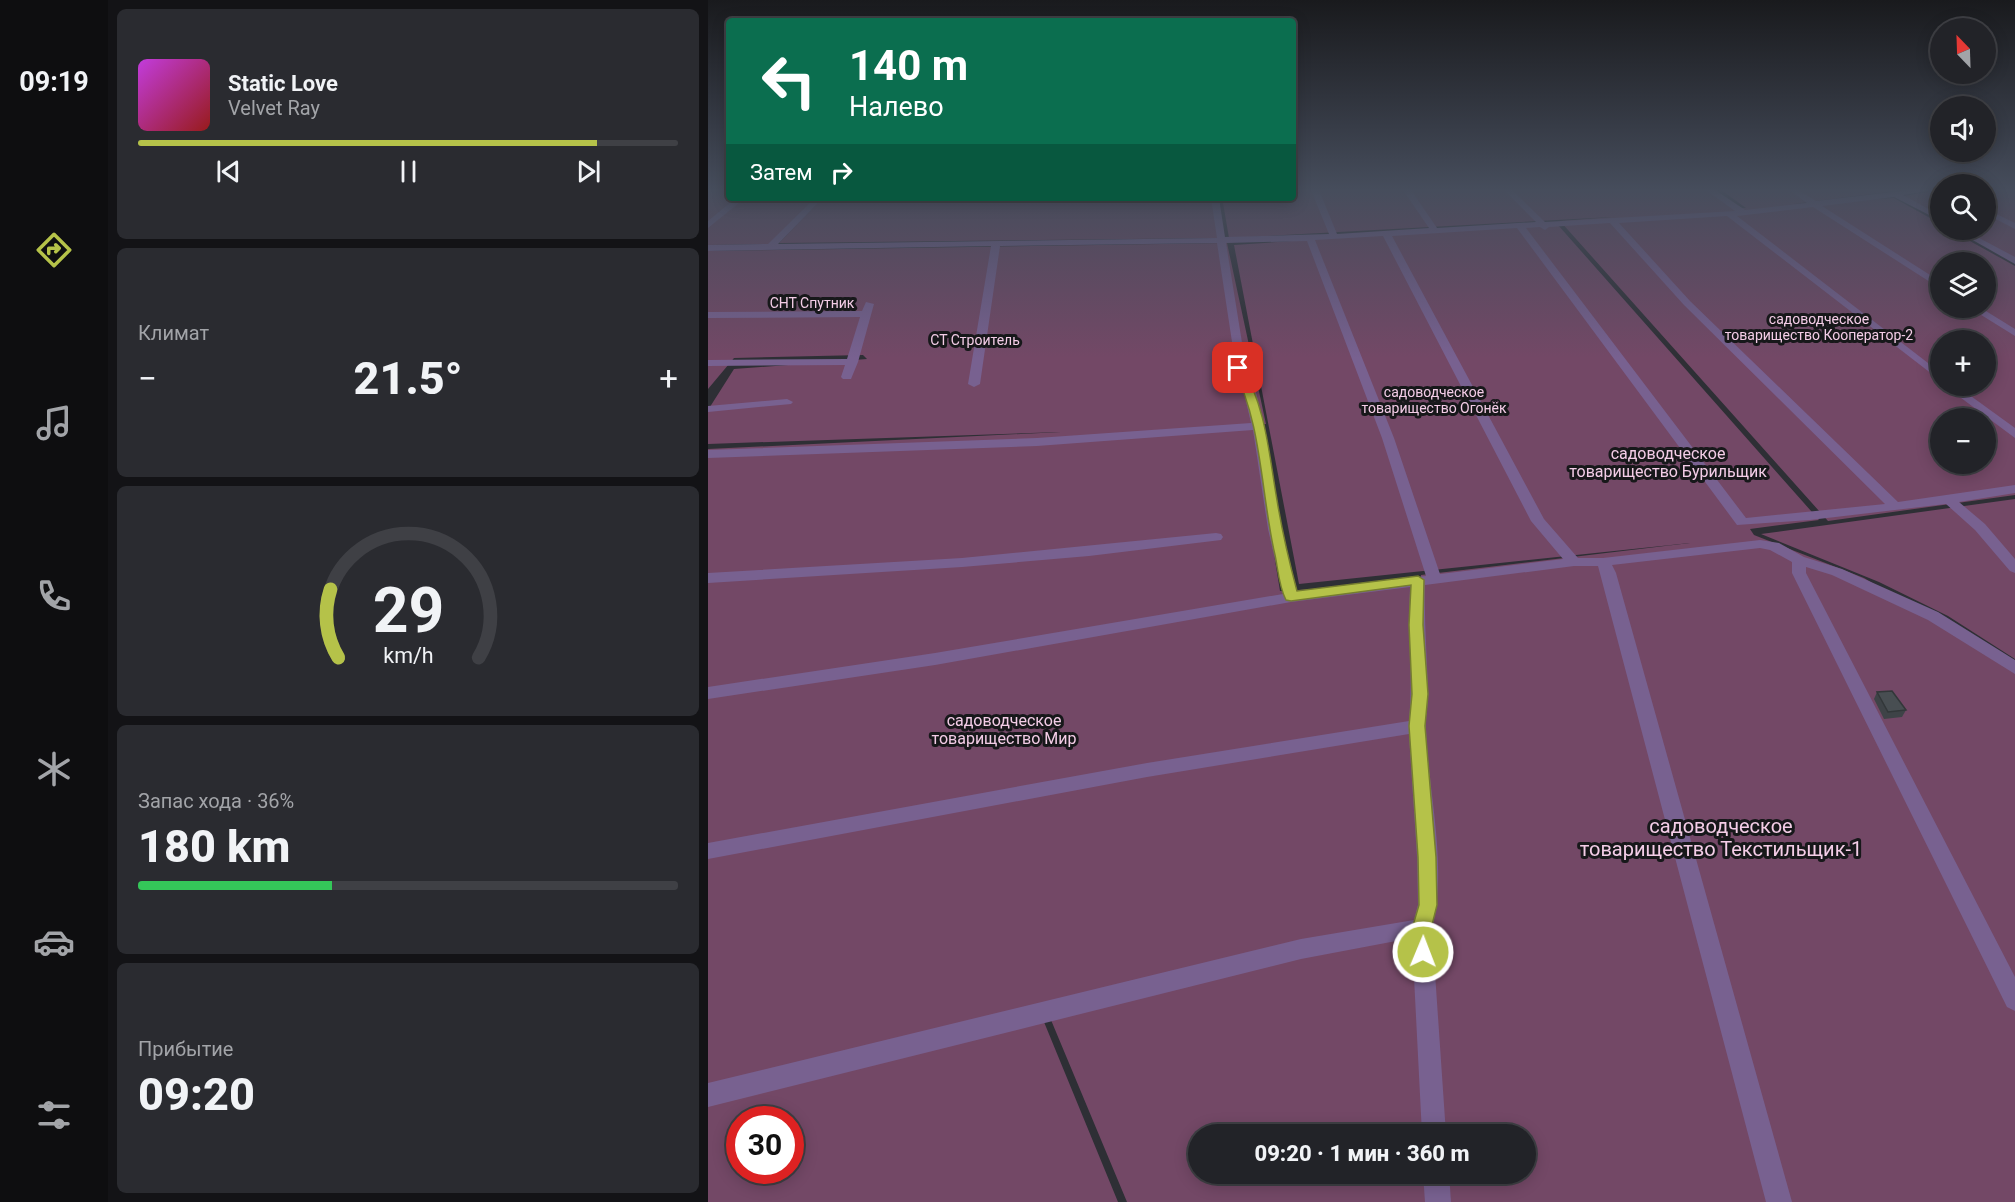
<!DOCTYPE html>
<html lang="ru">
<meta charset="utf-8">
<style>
body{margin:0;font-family:Roboto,sans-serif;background:#2a2b30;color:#f1f3f6;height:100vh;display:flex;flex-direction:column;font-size:22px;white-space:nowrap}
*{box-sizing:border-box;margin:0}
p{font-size:20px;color:#a2a4a8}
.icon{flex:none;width:33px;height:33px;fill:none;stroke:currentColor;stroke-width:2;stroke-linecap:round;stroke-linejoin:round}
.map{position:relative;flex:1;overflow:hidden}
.details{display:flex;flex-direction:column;gap:9px;padding:9px;background:#131316;width:600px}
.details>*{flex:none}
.hud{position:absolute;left:18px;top:18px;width:570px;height:183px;border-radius:6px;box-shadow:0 3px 15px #0003,0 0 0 2px #3f4045;background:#0b6e4f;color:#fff;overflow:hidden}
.needle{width:39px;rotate:337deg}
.tools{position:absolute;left:1222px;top:18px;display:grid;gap:12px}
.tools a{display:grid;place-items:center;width:66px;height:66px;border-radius:50%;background:#222328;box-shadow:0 3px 15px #0003,0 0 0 2px #3f4045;font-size:30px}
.speed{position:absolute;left:18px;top:1106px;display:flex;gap:12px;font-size:30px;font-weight:700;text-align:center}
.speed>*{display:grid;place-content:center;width:78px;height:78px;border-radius:50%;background:#222328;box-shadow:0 3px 15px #0003,0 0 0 2px #3f4045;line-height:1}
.speed .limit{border:9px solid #d22;background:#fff;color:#111}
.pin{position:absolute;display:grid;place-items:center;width:51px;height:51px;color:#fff;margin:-26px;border-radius:12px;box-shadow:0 3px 9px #0006}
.me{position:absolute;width:66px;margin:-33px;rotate:1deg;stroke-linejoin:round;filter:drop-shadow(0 0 4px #0008)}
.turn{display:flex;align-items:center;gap:21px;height:126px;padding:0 24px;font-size:27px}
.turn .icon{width:78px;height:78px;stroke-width:2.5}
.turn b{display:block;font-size:42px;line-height:51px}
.then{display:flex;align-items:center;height:57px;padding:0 24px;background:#0003;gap:12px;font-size:22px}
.big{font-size:45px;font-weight:800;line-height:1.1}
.details .card{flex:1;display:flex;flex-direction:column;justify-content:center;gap:9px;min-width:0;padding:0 21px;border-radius:9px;background:#2a2b30}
.details .dial{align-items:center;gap:0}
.dial svg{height:156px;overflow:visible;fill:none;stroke:#3f4045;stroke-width:7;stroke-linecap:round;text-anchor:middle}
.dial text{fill:#f1f3f6;stroke:none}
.song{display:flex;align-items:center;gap:18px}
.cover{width:72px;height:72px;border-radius:9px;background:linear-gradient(135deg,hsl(290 70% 55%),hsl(0 70% 35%))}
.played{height:6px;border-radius:3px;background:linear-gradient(90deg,#b5c249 85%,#3f4045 85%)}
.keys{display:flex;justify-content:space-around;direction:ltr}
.heat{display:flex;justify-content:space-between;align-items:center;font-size:33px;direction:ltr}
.charge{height:9px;border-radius:4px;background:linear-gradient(90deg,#34c759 36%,#3f4045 0)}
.trip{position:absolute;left:480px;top:1124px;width:348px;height:60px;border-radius:30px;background:#222328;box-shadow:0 3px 15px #0003,0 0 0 2px #3f4045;font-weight:800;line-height:60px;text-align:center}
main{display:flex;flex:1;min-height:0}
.tab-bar{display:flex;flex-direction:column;width:108px;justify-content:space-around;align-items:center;background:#0e0e10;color:#a2a4a8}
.tab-bar .icon{width:42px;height:42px}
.tab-bar .active{color:#b5c249}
.tab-bar b{font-size:27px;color:#f1f3f6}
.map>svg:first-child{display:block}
.green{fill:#734866;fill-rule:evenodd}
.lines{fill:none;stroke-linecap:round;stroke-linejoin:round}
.street{fill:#786190;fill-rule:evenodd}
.wall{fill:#3e4347}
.building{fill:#484e52;stroke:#323739;stroke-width:1.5}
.route{fill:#b5c249;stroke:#767e2f;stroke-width:1.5}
.labels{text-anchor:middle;stroke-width:6;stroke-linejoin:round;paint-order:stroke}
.far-park-label{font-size:14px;fill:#f4cde7;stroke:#17181a}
.park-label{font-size:16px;fill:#f4cde7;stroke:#17181a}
.near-park-label{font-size:20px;fill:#f4cde7;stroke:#17181a}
</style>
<main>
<nav class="tab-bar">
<b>09:19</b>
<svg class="icon active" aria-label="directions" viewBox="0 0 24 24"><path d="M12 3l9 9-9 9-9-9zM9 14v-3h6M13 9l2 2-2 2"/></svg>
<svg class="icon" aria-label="music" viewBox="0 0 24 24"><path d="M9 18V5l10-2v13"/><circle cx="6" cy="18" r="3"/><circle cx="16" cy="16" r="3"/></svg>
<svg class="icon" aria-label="phone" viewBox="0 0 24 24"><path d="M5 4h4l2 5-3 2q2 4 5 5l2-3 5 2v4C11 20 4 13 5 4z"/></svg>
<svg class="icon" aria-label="climate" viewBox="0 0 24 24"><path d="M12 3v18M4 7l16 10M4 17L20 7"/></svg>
<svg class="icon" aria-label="car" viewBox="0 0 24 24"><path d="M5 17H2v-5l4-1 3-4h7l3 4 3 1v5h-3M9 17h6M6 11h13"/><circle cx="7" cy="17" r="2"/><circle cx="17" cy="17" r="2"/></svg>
<svg class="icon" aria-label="filters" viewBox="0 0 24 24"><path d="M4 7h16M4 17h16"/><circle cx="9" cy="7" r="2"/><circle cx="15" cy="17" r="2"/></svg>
</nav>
<section class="details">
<div class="card">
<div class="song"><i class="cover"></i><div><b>Static Love</b><p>Velvet Ray</p></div></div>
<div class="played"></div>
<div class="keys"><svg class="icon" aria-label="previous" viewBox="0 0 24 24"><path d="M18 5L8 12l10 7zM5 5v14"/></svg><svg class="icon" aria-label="pause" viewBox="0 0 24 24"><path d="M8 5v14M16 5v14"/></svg><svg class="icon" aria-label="next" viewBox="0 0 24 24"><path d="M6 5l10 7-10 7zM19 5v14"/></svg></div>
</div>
<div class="card"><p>Климат</p>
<div class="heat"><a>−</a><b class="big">21.5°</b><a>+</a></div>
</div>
<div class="card dial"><svg viewBox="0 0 100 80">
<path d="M14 69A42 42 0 1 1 86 69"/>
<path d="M14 69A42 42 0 0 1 10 34" stroke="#b5c249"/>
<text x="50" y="56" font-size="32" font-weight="700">29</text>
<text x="50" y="72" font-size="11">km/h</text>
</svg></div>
<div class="card"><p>Запас хода · 36%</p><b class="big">180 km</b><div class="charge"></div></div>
<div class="card"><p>Прибытие</p><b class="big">09:20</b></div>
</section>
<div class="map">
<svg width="1307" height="1202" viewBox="0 0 1307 1202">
<rect width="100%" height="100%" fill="#2e2f35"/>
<g class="green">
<polygon points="0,190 21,190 21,198 108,198 61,244 0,245"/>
<path d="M585,190h422l27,18h4l-25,-18h181l-109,14 101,-6 47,26v6h9l65,36v229l-187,26 -268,-300 52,-4 -383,21 -6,-35 -4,-5h74zM1233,262h45v46h-45zM1233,340h45v46h-45zM1233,418h45v46h-45z"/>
<polygon points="1233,190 1233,217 1195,196"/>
<polygon points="1278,190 1307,190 1307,259 1254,230 1278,230"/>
<polygon points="115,198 504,198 511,238 71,243"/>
<path d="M850,225l261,295 -69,9 4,6 110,43 151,91v533h-578v-29h89v-39h-328v39h236l1,29h-308l-76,-182 -7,2 74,180h-410v-753l353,-17 -353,12v-34l26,-41 133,-10 -4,-4 -129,3 -26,31v-138l519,-8 39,181 -13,1 27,166 141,-8v-8l269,-32 -391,41 -65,-339 277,-19zM32,1119h50v51h-50z"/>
<polygon points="1307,499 1307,659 1240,616 1171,582 1053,534"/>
</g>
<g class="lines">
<g class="street">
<path d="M603,190h8l18,44 92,-6 -26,-38h8l26,38 99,-6 -32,-32h8l33,32 190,-11 -29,-21h9l30,20 62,-7 -18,-13h9l18,11 94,-11h22l-29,5 38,21v5l-47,-24 -72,9 119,76v7l-128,-82 -76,9 204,157v8l-214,-165 -108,7 71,78 208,201 117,-17v8l-56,9 26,22 30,35v14l-5,-2 -35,-41 -29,-26 -136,16 -73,5 -220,-297 -125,8 152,283 34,39h25l157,-18 19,3 25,14 38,12 96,43 77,48v14l-87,-54 -96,-45 -26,-8v6l209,404v34l-8,-4 -215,-434v-11l-22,-12 -10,-2 -148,17 4,8 176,629h-26l-168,-636h-24l-149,19c-1,36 2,70 3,106 1,12 -3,24 -2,37 2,66 22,136 6,201l14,205h-24l-10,-196 -111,21 -593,148v-24l593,-144 113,-19 4,-15 -1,-48 -8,-123 -262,43 -439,82v-16l439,-80 262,-42c4,-45 -1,-89 1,-134l-119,15 -356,63 -227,34v-12l227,-34 348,-59 -15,-65 -15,-99 -216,16 -329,12v-8l329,-12 214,-15 -8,-35 -10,-20 1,-13 -17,-112 -217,3 -20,138 -6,3 -6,-3 23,-138 -283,5v-6l60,-1 47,-46h8l-45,46 439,-6 -6,-40h8l6,39 104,-3zM902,223l74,82 201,199 -139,14 -220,-290 14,-1 5,3 4,-3zM675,236l148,285 32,38 -123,15 -46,-136 -79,-198zM599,241l75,197 44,138 -129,15 -15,-62 -18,-103 -9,-38 -12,-20 1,-13 -18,-112z"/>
<polygon points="28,198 37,198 0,228 0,221"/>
<polygon points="1278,209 1307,223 1307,229 1278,214"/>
<polygon points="1247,230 1256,230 1307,257 1307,264"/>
<polygon points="158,302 166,304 150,362 143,379 135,379 133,377 137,365 0,366 0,360 139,359 152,317 0,318 0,312 154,311"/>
<polygon points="1262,308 1273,308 1307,329 1307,336"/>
<polygon points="1237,386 1249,386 1307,428 1307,438"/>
<polygon points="79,399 85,402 83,404 0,412 0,406"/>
<polygon points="508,533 513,534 515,537 513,540 381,556 254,567 0,583 0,573 254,558"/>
<polygon points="715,1173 741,1173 743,1202 717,1202"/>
</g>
</g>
<polygon class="wall" points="1169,692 1198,710 1194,717 1176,719 1166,699"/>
<polygon class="building" points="1184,691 1198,710 1180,712 1169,692"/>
<linearGradient id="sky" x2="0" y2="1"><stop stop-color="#191a1d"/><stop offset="0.53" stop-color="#464d5c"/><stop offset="1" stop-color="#464d5c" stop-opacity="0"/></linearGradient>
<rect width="1307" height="358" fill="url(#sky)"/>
<path class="route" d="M526,366h7c25,39 28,89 36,134 5,31 12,61 20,91l121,-15 6,4 -1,45 5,69 -3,32 11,131 1,48 -6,24 2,23 -3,6 -7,3 -7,-3 -3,-6 -1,-23 7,-24 -1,-48 -9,-131 3,-32 -3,-69 2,-40 -120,16 -5,-1c-7,-13 -8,-31 -11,-45 -14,-60 -13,-133 -42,-187z"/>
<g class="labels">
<g class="far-park-label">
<text x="104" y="308">СНТ Спутник</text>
<text x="1111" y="324">садоводческое<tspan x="1111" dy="16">товарищество Кооператор-2</tspan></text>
<text x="267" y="345">СТ Строитель</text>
<text x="726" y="397">садоводческое<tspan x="726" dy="16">товарищество Огонёк</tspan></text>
</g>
<g class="park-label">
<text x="960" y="459">садоводческое<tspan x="960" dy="18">товарищество Бурильщик</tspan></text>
<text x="296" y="726">садоводческое<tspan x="296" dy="18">товарищество Мир</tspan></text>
</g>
<g class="near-park-label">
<text x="1013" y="833">садоводческое<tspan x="1013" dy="23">товарищество Текстильщик-1</tspan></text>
</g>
</g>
</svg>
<div class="tools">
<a><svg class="needle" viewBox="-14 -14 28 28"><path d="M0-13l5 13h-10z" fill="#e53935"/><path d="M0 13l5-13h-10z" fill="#a2a4a8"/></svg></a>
<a><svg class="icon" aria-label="sound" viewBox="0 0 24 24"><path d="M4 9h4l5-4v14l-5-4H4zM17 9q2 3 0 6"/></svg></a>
<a><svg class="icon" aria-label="search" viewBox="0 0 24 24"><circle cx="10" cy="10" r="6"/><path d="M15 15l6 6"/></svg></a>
<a><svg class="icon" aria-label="layers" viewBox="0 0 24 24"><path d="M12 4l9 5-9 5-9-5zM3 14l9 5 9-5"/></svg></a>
<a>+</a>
<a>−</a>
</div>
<div class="speed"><div class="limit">30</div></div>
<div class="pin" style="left:530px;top:368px;background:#d93025"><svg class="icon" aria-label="arrive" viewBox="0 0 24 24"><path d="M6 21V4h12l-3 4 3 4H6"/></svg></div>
<svg class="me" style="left:715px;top:952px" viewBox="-20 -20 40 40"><circle r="17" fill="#b5c249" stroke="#fff" stroke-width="3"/><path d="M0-11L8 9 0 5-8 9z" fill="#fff"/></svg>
<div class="trip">09:20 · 1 мин · 360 m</div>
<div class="hud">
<div class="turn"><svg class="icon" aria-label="left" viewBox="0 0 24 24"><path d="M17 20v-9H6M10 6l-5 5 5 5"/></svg><div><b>140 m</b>Налево</div></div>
<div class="then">Затем<svg class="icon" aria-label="right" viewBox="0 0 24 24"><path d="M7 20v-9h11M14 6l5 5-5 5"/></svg></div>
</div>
</div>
</main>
